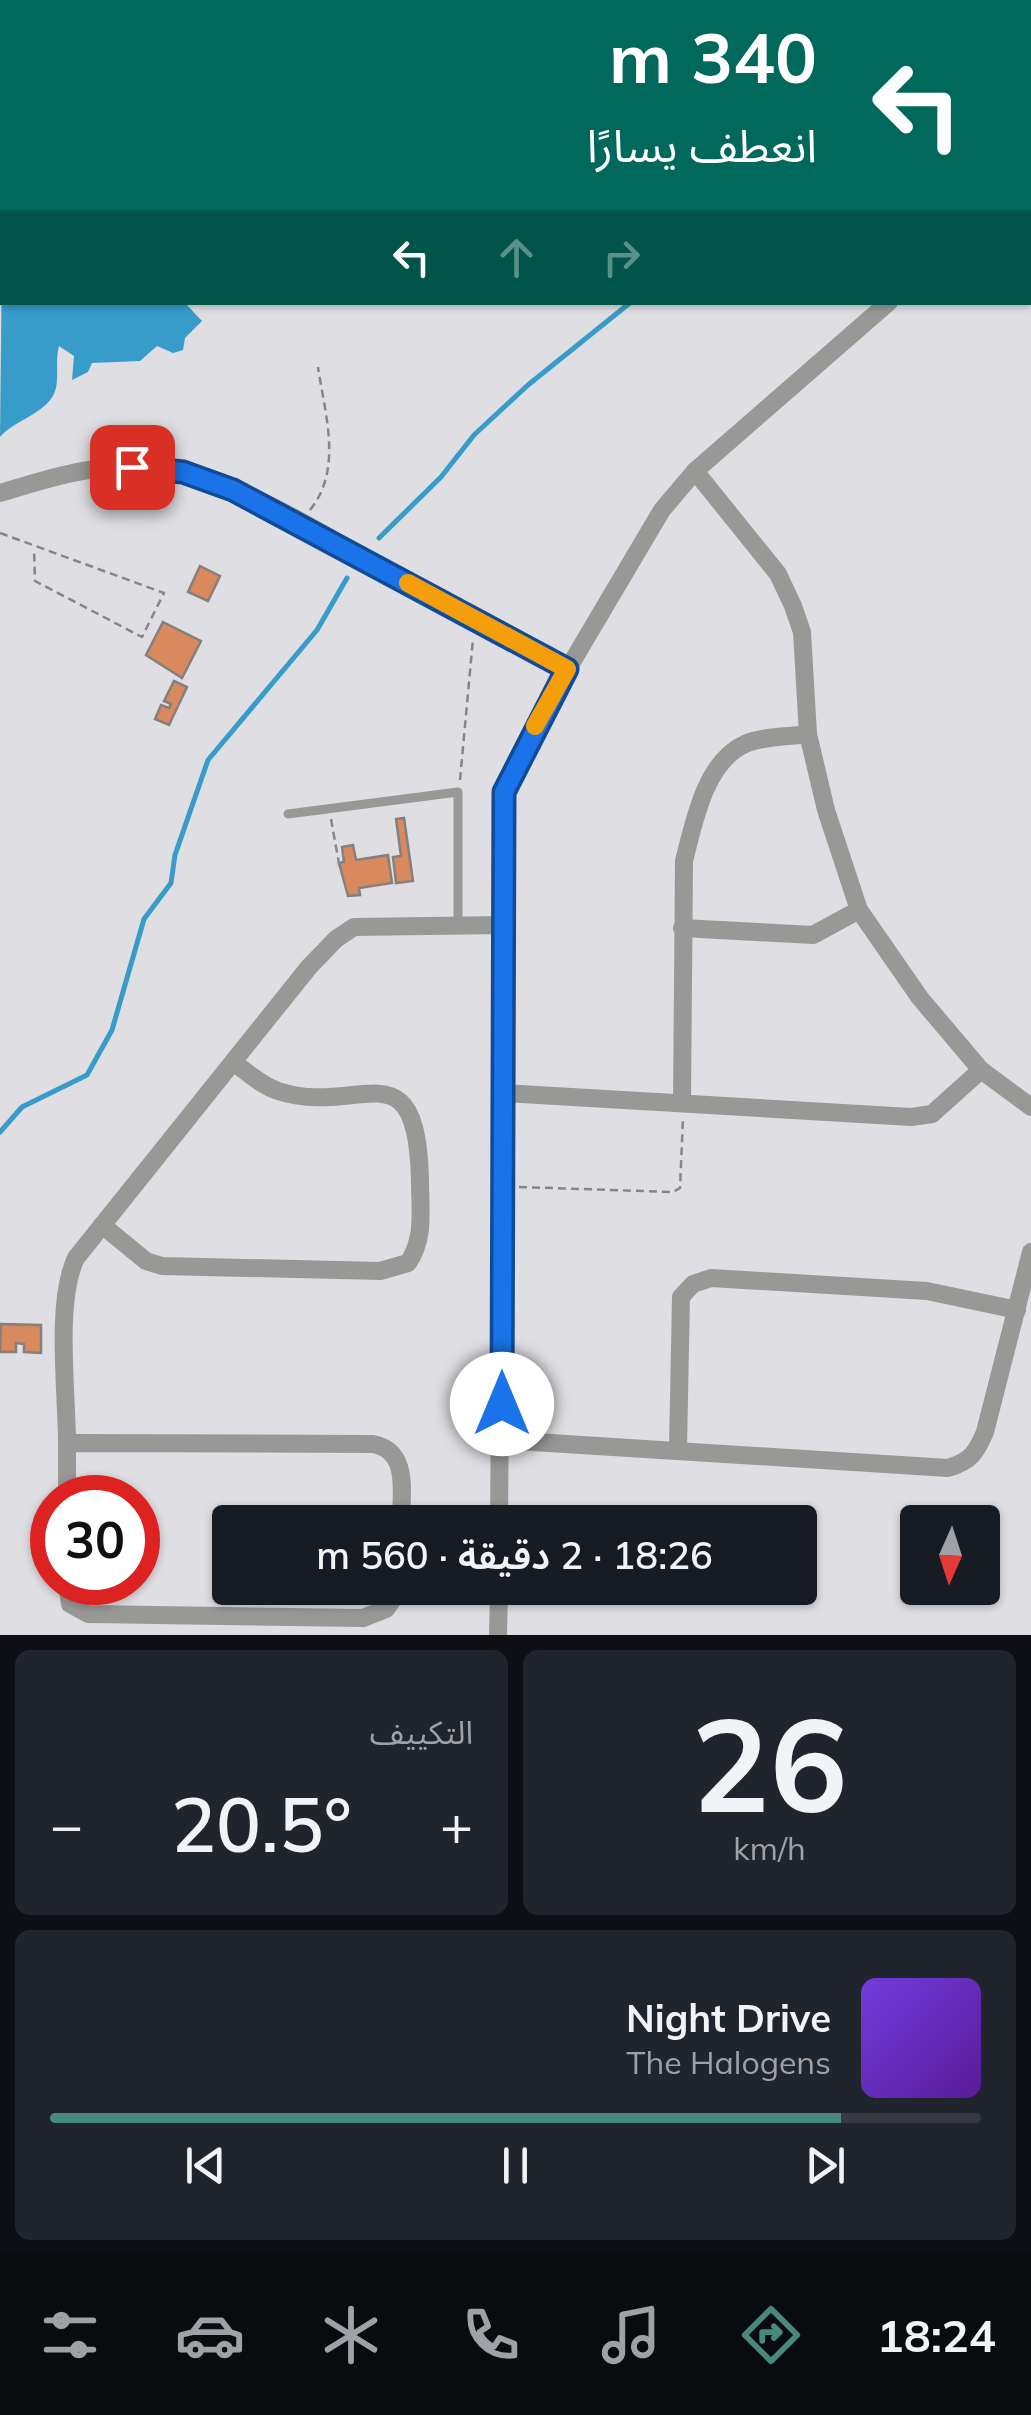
<!DOCTYPE html>
<html lang="ar">
<meta charset="utf-8">
<style>
body{margin:0;font-family:Mulish,"Noto Sans Arabic",sans-serif;background:#20242c;color:#f1f3f6;direction:rtl;height:100vh;display:flex;flex-direction:column;font-size:38px;white-space:nowrap}
*{box-sizing:border-box;margin:0}
p{font-size:32px;color:#9ea1a6}
.icon{flex:none;width:55px;height:55px;fill:none;stroke:currentColor;stroke-width:2;stroke-linecap:round;stroke-linejoin:round}
.map{position:relative;height:1635px;overflow:hidden;direction:ltr}
.panel{display:flex;flex-direction:column;gap:15px;padding:15px;background:#0d0f14;flex:1}
.panel>*{flex:none}
.banner{position:absolute;left:0px;top:0px;width:1032px;height:305px;box-shadow:0 2px 8px #0004;direction:rtl;background:#00695c;color:#fff;overflow:hidden}
.needle{width:65px;rotate:183deg}
.fabs{position:absolute;left:900px;top:1505px;display:grid;gap:20px}
.fabs a{display:grid;place-items:center;width:100px;height:100px;border-radius:10px;background:#171b24;box-shadow:0 2px 8px #0004;font-size:50px}
.speed{position:absolute;left:30px;top:1475px;display:flex;gap:20px;font-size:50px;font-weight:700;text-align:center}
.speed>*{display:grid;place-content:center;width:130px;height:130px;border-radius:50%;background:#171b24;box-shadow:0 2px 8px #0004;line-height:1}
.speed .limit{border:15px solid #d22;background:#fff;color:#111}
.pin{position:absolute;display:grid;place-items:center;width:85px;height:85px;color:#fff;margin:-42px;border-radius:20px;box-shadow:0 5px 15px #0006}
.me{position:absolute;width:110px;margin:-55px;rotate:0deg;stroke-linejoin:round;filter:drop-shadow(0 0 8px #0008)}
.turn{display:flex;align-items:center;gap:35px;height:210px;padding:0 50px;font-size:45px}
.turn .icon{width:130px;height:130px;stroke-width:2.5}
.turn b{display:block;font-size:70px;line-height:85px}
.lanes{display:flex;align-items:center;height:95px;padding:0 50px;background:#0003;justify-content:center;gap:50px;direction:ltr}
.lanes .off{opacity:.35}
.big{font-size:75px;font-weight:600;line-height:1.1}
.panel .widget{flex:1;display:flex;flex-direction:column;justify-content:center;gap:15px;min-width:0;padding:0 35px;border-radius:15px;background:#20242c}
.panel .dial{align-items:center;gap:0}
.dial b{font-size:130px;line-height:1}
.song{display:flex;align-items:center;gap:30px}
.cover{width:120px;height:120px;border-radius:15px;background:linear-gradient(135deg,hsl(260 70% 55%),hsl(270 70% 35%))}
.played{height:10px;border-radius:5px;background:linear-gradient(90deg,#478a7d 85%,#363941 85%)}
.keys{display:flex;justify-content:space-around;direction:ltr}
.heat{display:flex;justify-content:space-between;align-items:center;font-size:55px;direction:ltr}
.panel .tiles{flex:1;display:grid;gap:15px;grid-template-columns:1fr 1fr}
.widget:last-child{grid-column:span 2}
.trip{position:absolute;left:212px;top:1505px;width:605px;height:100px;border-radius:10px;background:#171b24;box-shadow:0 2px 8px #0004;font-weight:600;line-height:100px;text-align:center;direction:rtl}
.menu{display:flex;height:160px;justify-content:space-around;align-items:center;background:#090b0e;color:#9ea1a6}
.menu .icon{width:70px;height:70px}
.menu .selected{color:#478a7d}
.menu b{font-size:45px;color:#f1f3f6}
.map>svg:first-child{display:block}
.water{fill:#389cca}
.lines{fill:none;stroke-linecap:round;stroke-linejoin:round}
.stream{stroke:#389cca;stroke-width:5}
.building{fill:#d8895e;stroke:#85807e;stroke-width:2.5}
.path{stroke:#86868a;stroke-width:2.5;stroke-dasharray:8 5;stroke-linecap:butt}
.lane{stroke:#989997;stroke-width:9}
.street{stroke:#989997;stroke-width:18}
.route-casing{stroke:#114b97;stroke-width:25}
.route{stroke:#1a73e8;stroke-width:18}
.slow{stroke:#f59e0b;stroke-width:18}
</style>
<div class="map">
<svg width="1031" height="1635" viewBox="0 0 1031 1635">
<rect width="100%" height="100%" fill="#dedee3"/>
<path class="water" d="M2,254v48l183,1 17,18 -17,17 -2,12 -10,3 -16,-7 -17,15 -48,2 -4,9 -16,8 2,-24 -15,-10c-4,15 0,28 -3,42 -6,25 -41,31 -56,49z"/>
<g class="lines">
<g class="stream">
<polyline points="1030,138 1031,137"/>
<polyline points="379,538 441,477 474,435 528,385 631,302"/>
<polyline points="0,1132 22,1107 87,1075 112,1030 144,919 171,883 175,855 208,760 317,630 347,578"/>
</g>
</g>
<g class="building">
<polygon points="200,566 220,576 208,601 188,592"/>
<polygon points="163,622 201,641 182,678 146,655"/>
<polygon points="174,681 187,687 169,725 155,719 161,705 169,708 171,704 164,701"/>
<polygon points="404,818 413,881 396,883 393,857 401,856 396,819"/>
<polygon points="353,845 356,860 388,855 392,883 359,888 360,895 348,896 339,863 344,862 342,847"/>
<polygon points="1,1324 41,1325 41,1353 24,1352 24,1344 16,1343 16,1352 0,1352"/>
</g>
<g class="lines">
<g class="path">
<path d="M310,510c33,-41 15,-95 8,-143"/>
<polyline points="0,533 164,593 142,637 35,581 34,549"/>
<polyline points="460,780 473,639"/>
<polyline points="331,819 340,869"/>
<polyline points="519,1187 673,1192 680,1188 683,1118"/>
</g>
<g class="lane">
<polyline points="27,0 28,2"/>
<polyline points="0,46 2,48"/>
<polyline points="288,814 458,792 458,925"/>
</g>
<g class="street">
<polyline points="1030,199 1031,198"/>
<polyline points="695,471 778,574 793,606 802,632 808,734 826,810 859,910 920,998 981,1070 1031,1107"/>
<path d="M0,493c43,-13 89,-28 134,-26 94,3 180,63 259,107 58,33 115,65 174,95"/>
<polyline points="682,928 813,935 859,910"/>
<polyline points="503,1093 911,1117 932,1114 981,1070"/>
<path d="M682,1101l2,-240c10,-39 21,-99 61,-117 18,-8 44,-7 63,-10"/>
<path d="M102,1225l44,36 16,5 218,5 28,-8c17,-25 12,-52 12,-82 -3,-140 -61,-63 -142,-90 -16,-5 -31,-19 -45,-29"/>
<path d="M502,1440l446,28c23,-7 28,-15 37,-36l46,-180"/>
<path d="M67,1443c0,-51 -12,-141 9,-185l233,-291 27,-28 18,-12 149,-2"/>
<polyline points="678,1448 681,1297 693,1284 711,1278 927,1291 1017,1310"/>
<path d="M67,1498v-55l306,1c37,7 28,49 28,78"/>
<polyline points="499,1522 505,793 540,716 662,510 695,471 889,302"/>
<polyline points="67,1582 70,1604 88,1614 363,1618 386,1609 401,1588"/>
<polyline points="498,1635 499,1588"/>
</g>
</g>
<g class="lines">
<g class="route-casing">
<polyline id="route" points="132,467 183,472 233,490 567,669 504,792 502,1404"/>
</g>
<use href="#route" class="route"/>
<polyline class="slow" points="408,583 567,669 535,726"/>
</g>
</svg>
<div class="fabs">
<a><svg class="needle" viewBox="-14 -14 28 28"><path d="M0-13l5 13h-10z" fill="#e53935"/><path d="M0 13l5-13h-10z" fill="#9ea1a6"/></svg></a>
</div>
<div class="speed"><div class="limit">30</div></div>
<div class="pin" style="left:132px;top:467px;background:#d93025"><svg class="icon" aria-label="arrive" viewBox="0 0 24 24"><path d="M6 21V4h12l-3 4 3 4H6"/></svg></div>
<svg class="me" style="left:502px;top:1404px" viewBox="-20 -20 40 40"><circle r="19" fill="#fff"/><path d="M0-13L10 11 0 6-10 11z" fill="#1a73e8"/></svg>
<div class="trip">18:26 · 2 دقيقة · 560 m</div>
<div class="banner">
<div class="turn"><svg class="icon" aria-label="left" viewBox="0 0 24 24"><path d="M17 20v-9H6M10 6l-5 5 5 5"/></svg><div><b>340 m</b>انعطف يسارًا</div></div>
<div class="lanes"><svg class="icon" aria-label="left" viewBox="0 0 24 24"><path d="M17 20v-9H6M10 6l-5 5 5 5"/></svg><svg class="icon off" aria-label="ahead" viewBox="0 0 24 24"><path d="M12 20V5M6 11l6-6 6 6"/></svg><svg class="icon off" aria-label="right" viewBox="0 0 24 24"><path d="M7 20v-9h11M14 6l5 5-5 5"/></svg></div>
</div>
</div>
<section class="panel">
<div class="tiles">
<div class="widget dial"><b>26</b><p>km/h</p></div>
<div class="widget"><p>التكييف</p>
<div class="heat"><a>−</a><b class="big">20.5°</b><a>+</a></div>
</div>
<div class="widget">
<div class="song"><i class="cover"></i><div><b>Night Drive</b><p>The Halogens</p></div></div>
<div class="played"></div>
<div class="keys"><svg class="icon" aria-label="previous" viewBox="0 0 24 24"><path d="M18 5L8 12l10 7zM5 5v14"/></svg><svg class="icon" aria-label="pause" viewBox="0 0 24 24"><path d="M8 5v14M16 5v14"/></svg><svg class="icon" aria-label="next" viewBox="0 0 24 24"><path d="M6 5l10 7-10 7zM19 5v14"/></svg></div>
</div>
</div>
</section>
<nav class="menu">
<b>18:24</b>
<svg class="icon selected" aria-label="directions" viewBox="0 0 24 24"><path d="M12 3l9 9-9 9-9-9zM9 14v-3h6M13 9l2 2-2 2"/></svg>
<svg class="icon" aria-label="music" viewBox="0 0 24 24"><path d="M9 18V5l10-2v13"/><circle cx="6" cy="18" r="3"/><circle cx="16" cy="16" r="3"/></svg>
<svg class="icon" aria-label="phone" viewBox="0 0 24 24"><path d="M5 4h4l2 5-3 2q2 4 5 5l2-3 5 2v4C11 20 4 13 5 4z"/></svg>
<svg class="icon" aria-label="climate" viewBox="0 0 24 24"><path d="M12 3v18M4 7l16 10M4 17L20 7"/></svg>
<svg class="icon" aria-label="car" viewBox="0 0 24 24"><path d="M5 17H2v-5l4-1 3-4h7l3 4 3 1v5h-3M9 17h6M6 11h13"/><circle cx="7" cy="17" r="2"/><circle cx="17" cy="17" r="2"/></svg>
<svg class="icon" aria-label="filters" viewBox="0 0 24 24"><path d="M4 7h16M4 17h16"/><circle cx="9" cy="7" r="2"/><circle cx="15" cy="17" r="2"/></svg>
</nav>
